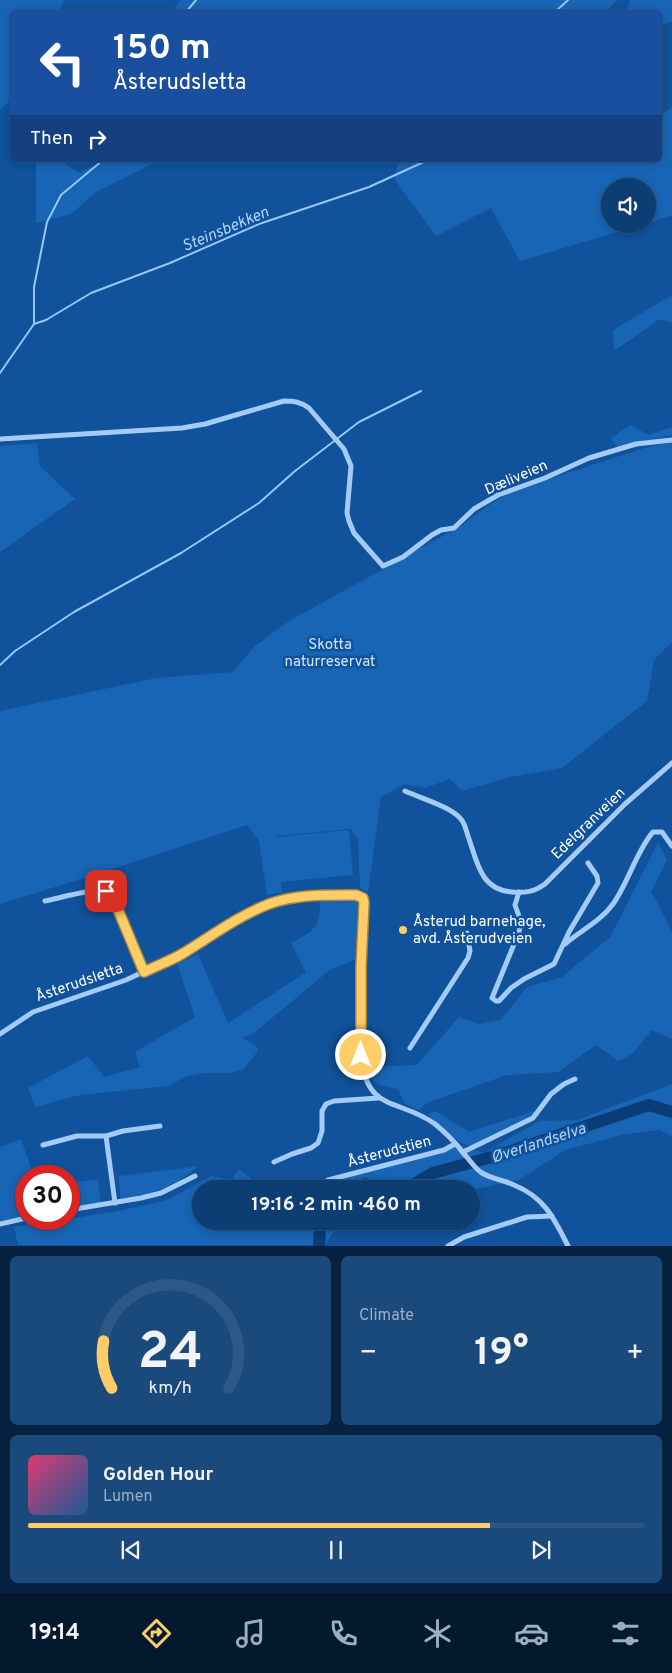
<!DOCTYPE html>
<meta charset="utf-8">
<style>
body{margin:0;font-family:Overpass,sans-serif;background:#1a497c;color:#f1f3f6;height:100vh;display:flex;flex-direction:column;font-size:19px;white-space:nowrap}
*{box-sizing:border-box;margin:0}
p{font-size:16px;color:#9aaec5}
.icon{flex:none;width:28px;height:28px;fill:none;stroke:currentColor;stroke-width:2;stroke-linecap:round;stroke-linejoin:round}
.map{position:relative;height:1246px;overflow:hidden}
.sheet{display:flex;flex-direction:column;gap:10px;padding:10px;background:#072240;flex:1}
.sheet>*{flex:none}
.guide{position:absolute;left:10px;top:10px;width:652px;height:152px;border-radius:8px;box-shadow:0 2px 8px #0003,0 0 0 1px #2c5786;background:#1a4fa0;color:#fff;overflow:hidden}
.buttons{position:absolute;left:601px;top:178px;display:grid;gap:10px}
.buttons a{display:grid;place-items:center;width:55px;height:55px;border-radius:50%;background:#0c3e74;box-shadow:0 2px 8px #0003,0 0 0 1px #2c5786;font-size:25px}
.speed{position:absolute;left:15px;top:1165px;display:flex;gap:10px;font-size:25px;font-weight:700;text-align:center}
.speed>*{display:grid;place-content:center;width:65px;height:65px;border-radius:50%;background:#0c3e74;box-shadow:0 2px 8px #0003,0 0 0 1px #2c5786;line-height:1}
.speed .limit{border:8px solid #d22;background:#fff;color:#111}
.pin{position:absolute;display:grid;place-items:center;width:42px;height:42px;color:#fff;margin:-21px;border-radius:10px;box-shadow:0 2px 8px #0006}
.me{position:absolute;width:55px;margin:-28px;rotate:0deg;stroke-linejoin:round;filter:drop-shadow(0 0 4px #0008)}
.turn{display:flex;align-items:center;gap:18px;height:105px;padding:0 20px;font-size:22px}
.turn .icon{width:65px;height:65px;stroke-width:2.5}
.turn b{display:block;font-size:35px;line-height:42px}
.then{display:flex;align-items:center;height:48px;padding:0 20px;background:#0003;gap:10px;font-size:19px}
.big{font-size:38px;font-weight:700;line-height:1.1}
.sheet .card{flex:1;display:flex;flex-direction:column;justify-content:center;gap:8px;min-width:0;padding:0 18px;border-radius:8px;background:#1a497c}
.sheet .dial{align-items:center;gap:0}
.dial svg{height:130px;overflow:visible;fill:none;stroke:#2c5786;stroke-width:7;stroke-linecap:round;text-anchor:middle}
.dial text{fill:#f1f3f6;stroke:none}
.song{display:flex;align-items:center;gap:15px}
.cover{width:60px;height:60px;border-radius:8px;background:linear-gradient(135deg,hsl(340 70% 55%),hsl(210 70% 35%))}
.played{height:5px;border-radius:2px;background:linear-gradient(90deg,#ffcd67 75%,#2c5786 75%)}
.keys{display:flex;justify-content:space-around;direction:ltr}
.heat{display:flex;justify-content:space-between;align-items:center;font-size:28px;direction:ltr}
.sheet .tiles{flex:1;display:grid;gap:10px;grid-template-columns:1fr 1fr}
.card:last-child{grid-column:span 2}
.trip{position:absolute;left:192px;top:1180px;width:288px;height:50px;border-radius:25px;background:#0c3e74;box-shadow:0 2px 8px #0003,0 0 0 1px #2c5786;font-weight:700;line-height:50px;text-align:center}
.menu{display:flex;height:80px;justify-content:space-around;align-items:center;background:#05192e;color:#9aaec5}
.menu .icon{width:35px;height:35px}
.menu .on{color:#ffcd67}
.menu b{font-size:22px;color:#f1f3f6}
.map>svg:first-child{display:block}
.green{fill:#1865b5}
.lines{fill:none;stroke-linecap:round;stroke-linejoin:round}
.stream{stroke:#95c7f8;stroke-width:2}
.river{stroke:#0a3c77;stroke-width:12}
.minor{stroke:#a4cbf5;stroke-width:5}
.route-casing{stroke:#a68543;stroke-width:12}
.route{stroke:#ffcd67;stroke-width:9}
.poi-dot{fill:#ffcd67;stroke:#10529b;stroke-width:2}
.labels{text-anchor:middle;stroke-width:5;stroke-linejoin:round;paint-order:stroke}
.street-label{font-size:15px;fill:#fff;stroke:#10529b}
.park-label{font-size:15px;fill:#cce5fe;stroke:#10529b}
.poi-label{font-size:15px;fill:#fff;stroke:#10529b;text-anchor:start}
.water-label{font-size:16px;font-style:italic;fill:#b0d5fb;stroke:#10529b}
</style>
<div class="map">
<svg width="672" height="1246" viewBox="0 0 672 1246">
<rect width="100%" height="100%" fill="#10529b"/>
<g class="green">
<polygon points="0,0 64,0 59,12 12,12 12,98 0,110"/>
<polygon points="180,0 617,0 606,12 173,12"/>
<polygon points="630,0 672,0 672,22 660,25 660,12 626,12"/>
<polygon points="672,107 672,215 648,223 648,186 610,186 610,224 644,224 520,261 491,208 436,236 395,180 398,160 660,160 660,116"/>
<polygon points="42,160 59,160 79,173 97,164 99,160 160,160 96,192 71,214 36,223 36,163"/>
<polygon points="672,295 672,323 660,319 614,351 613,330"/>
<polygon points="630,425 649,435 672,427 672,435 618,448 611,438"/>
<polygon points="672,442 672,642 654,660 647,701 562,768 510,777 462,791 450,779 425,788 404,784 381,797 368,892 360,888 358,839 350,829 277,836 277,837 349,830 353,875 281,882 282,892 267,895 259,841 247,825 91,876 0,904 0,711 156,678 233,672 255,646 289,621 396,562 420,547 419,549 461,526 486,507 510,492 644,448"/>
<polygon points="37,443 40,466 75,499 0,552 0,446"/>
<polygon points="658,843 667,860 651,893 657,902 672,932 672,1039 652,1030 632,1054 618,1061 596,1045 559,1072 507,1075 429,1102 418,1110 405,1104 398,1089 380,1085 371,1078 370,1067 417,1065 459,1017 479,1024 501,1020 527,987 562,977 610,937"/>
<path d="M358,900l-3,59c-8,6 -15,6 -24,10l-77,64 -11,5 13,8 2,5 -15,19 -15,3h-24l-18,3 -17,10 -89,9 -45,12 -7,-19 60,-32 16,21 36,-10 -5,-15 60,-35 -18,-53 21,-10 30,69 78,-51 -15,-29c22,-12 30,-15 29,-42z"/>
<polygon points="672,1084 672,1137 660,1130 626,1134 565,1150 519,1180 471,1190 471,1189 316,1189 328,1180 459,1145 484,1153 539,1121 577,1120"/>
<polygon points="435,1111 469,1132 534,1111 535,1114 471,1147 458,1141 427,1114"/>
<polygon points="21,1139 34,1176 26,1176 26,1215 0,1221 0,1147"/>
<path d="M199,1166c-29,23 -43,27 -79,33l-1,-23z"/>
<polygon points="239,1169 265,1189 201,1189 201,1221 340,1221 325,1245 18,1245 14,1227 119,1211 167,1200 211,1176 231,1180"/>
<polygon points="98,1179 101,1204 69,1208 69,1183"/>
</g>
<g class="lines">
<g class="stream">
<polyline points="186,12 196,0"/>
<polyline points="555,12 568,0"/>
<polyline points="34,324 46,320 91,293 170,263 259,224 369,187 428,160"/>
<polyline points="34,324 34,287 47,222 61,195 103,160"/>
<polyline points="0,373 34,324"/>
<polyline points="0,665 15,651 74,612 181,553 259,503 295,471 359,422 421,391"/>
</g>
<g class="river">
<polyline points="350,1189 365,1184 371,1189"/>
<polyline points="406,1189 433,1173 499,1155 649,1105 672,1112"/>
<polyline points="319,1246 320,1227 325,1221"/>
</g>
<g class="minor">
<path d="M0,439l182,-11 23,-4 79,-23c10,0 17,1 25,7l35,41 7,17 -4,47 2,8 5,12 29,33 20,-9 29,-22 9,-5 13,-2 20,-19 24,-14 47,-17 44,-20 47,-14 36,-4"/>
<path d="M405,791c15,7 44,15 55,27 5,5 6,12 8,18 9,25 12,54 44,56 13,1 22,0 33,-8l80,-80 47,-41"/>
<polyline points="519,892 515,905 521,922 519,932 492,998 496,1001 499,1001 511,988 524,979 554,964 569,932 598,883 597,876 588,863"/>
<path d="M45,901c16,-3 52,-15 65,-7l34,78"/>
<path d="M565,944c15,-13 36,-23 48,-40 15,-21 24,-54 40,-72h9l10,14"/>
<path d="M0,1034l33,-22 93,-32 53,-25 57,-35 32,-16 23,-5 21,-3 44,-1 7,3 1,5 -3,64v88c5,58 38,43 74,69 11,9 21,19 29,30 6,6 11,15 18,19 10,6 22,7 32,12 30,12 40,33 54,61"/>
<polyline points="410,1048 468,958 470,951 467,933"/>
<polyline points="43,1145 77,1136 106,1136"/>
<polyline points="463,1152 533,1118 551,1094 564,1084 575,1079"/>
<polyline points="274,1162 292,1154 311,1148 318,1143 322,1131 322,1111 326,1104 334,1101 379,1098"/>
<polyline points="328,1180 444,1150 455,1144"/>
<polyline points="115,1203 106,1136 123,1131 160,1126"/>
<polyline points="69,1210 141,1198 161,1193 195,1176"/>
<polyline points="0,1224 26,1218"/>
<polyline points="448,1246 464,1237 527,1217 552,1216"/>
</g>
</g>
<g class="lines">
<g class="route-casing">
<path id="route" d="M106,891l4,3 4,6 30,72c12,-6 26,-11 38,-18 28,-17 56,-38 87,-50 28,-10 58,-9 87,-9l7,3 1,5 -3,64v88"/>
</g>
<use href="#route" class="route"/>
</g>
<circle class="poi-dot" cx="403" cy="930" r="5"/>
<g class="labels">
<g class="street-label">
<text transform="translate(516 477) rotate(-23)" y="5">Dæliveien</text>
<text transform="translate(588 823) rotate(-44)" y="5">Edelgranveien</text>
<text transform="translate(79 982) rotate(-19)" y="5">Åsterudsletta</text>
<text transform="translate(389 1151) rotate(-15)" y="5">Åsterudstien</text>
</g>
<g class="park-label">
<text x="330" y="649">Skotta<tspan x="330" dy="17">naturreservat</tspan></text>
</g>
<g class="poi-label">
<text x="413" y="926">Åsterud barnehage,<tspan x="413" dy="17">avd. Åsterudveien</tspan></text>
</g>
<g class="water-label">
<text transform="translate(225 228) rotate(-23)" y="6">Steinsbekken</text>
<text transform="translate(538 1142) rotate(-18)" y="6">Øverlandselva</text>
</g>
</g>
</svg>
<div class="buttons">
<a><svg class="icon" aria-label="sound" viewBox="0 0 24 24"><path d="M4 9h4l5-4v14l-5-4H4zM17 9q2 3 0 6"/></svg></a>
</div>
<div class="speed"><div class="limit">30</div></div>
<div class="pin" style="left:106px;top:891px;background:#d93025"><svg class="icon" aria-label="arrive" viewBox="0 0 24 24"><path d="M6 21V4h12l-3 4 3 4H6"/></svg></div>
<svg class="me" style="left:361px;top:1055px" viewBox="-20 -20 40 40"><circle r="17" fill="#ffcd67" stroke="#fff" stroke-width="3"/><path d="M0-11L8 9 0 5-8 9z" fill="#fff"/></svg>
<div class="trip">19:16 · 2 min · 460 m</div>
<div class="guide">
<div class="turn"><svg class="icon" aria-label="left" viewBox="0 0 24 24"><path d="M17 20v-9H6M10 6l-5 5 5 5"/></svg><div><b>150 m</b>Åsterudsletta</div></div>
<div class="then">Then<svg class="icon" aria-label="right" viewBox="0 0 24 24"><path d="M7 20v-9h11M14 6l5 5-5 5"/></svg></div>
</div>
</div>
<section class="sheet">
<div class="tiles">
<div class="card dial"><svg viewBox="0 0 100 80">
<path d="M14 69A42 42 0 1 1 86 69"/>
<path d="M14 69A42 42 0 0 1 9 40" stroke="#ffcd67"/>
<text x="50" y="56" font-size="32" font-weight="700">24</text>
<text x="50" y="72" font-size="11">km/h</text>
</svg></div>
<div class="card"><p>Climate</p>
<div class="heat"><a>−</a><b class="big">19°</b><a>+</a></div>
</div>
<div class="card">
<div class="song"><i class="cover"></i><div><b>Golden Hour</b><p>Lumen</p></div></div>
<div class="played"></div>
<div class="keys"><svg class="icon" aria-label="previous" viewBox="0 0 24 24"><path d="M18 5L8 12l10 7zM5 5v14"/></svg><svg class="icon" aria-label="pause" viewBox="0 0 24 24"><path d="M8 5v14M16 5v14"/></svg><svg class="icon" aria-label="next" viewBox="0 0 24 24"><path d="M6 5l10 7-10 7zM19 5v14"/></svg></div>
</div>
</div>
</section>
<nav class="menu">
<b>19:14</b>
<svg class="icon on" aria-label="directions" viewBox="0 0 24 24"><path d="M12 3l9 9-9 9-9-9zM9 14v-3h6M13 9l2 2-2 2"/></svg>
<svg class="icon" aria-label="music" viewBox="0 0 24 24"><path d="M9 18V5l10-2v13"/><circle cx="6" cy="18" r="3"/><circle cx="16" cy="16" r="3"/></svg>
<svg class="icon" aria-label="phone" viewBox="0 0 24 24"><path d="M5 4h4l2 5-3 2q2 4 5 5l2-3 5 2v4C11 20 4 13 5 4z"/></svg>
<svg class="icon" aria-label="climate" viewBox="0 0 24 24"><path d="M12 3v18M4 7l16 10M4 17L20 7"/></svg>
<svg class="icon" aria-label="car" viewBox="0 0 24 24"><path d="M5 17H2v-5l4-1 3-4h7l3 4 3 1v5h-3M9 17h6M6 11h13"/><circle cx="7" cy="17" r="2"/><circle cx="17" cy="17" r="2"/></svg>
<svg class="icon" aria-label="filters" viewBox="0 0 24 24"><path d="M4 7h16M4 17h16"/><circle cx="9" cy="7" r="2"/><circle cx="15" cy="17" r="2"/></svg>
</nav>
